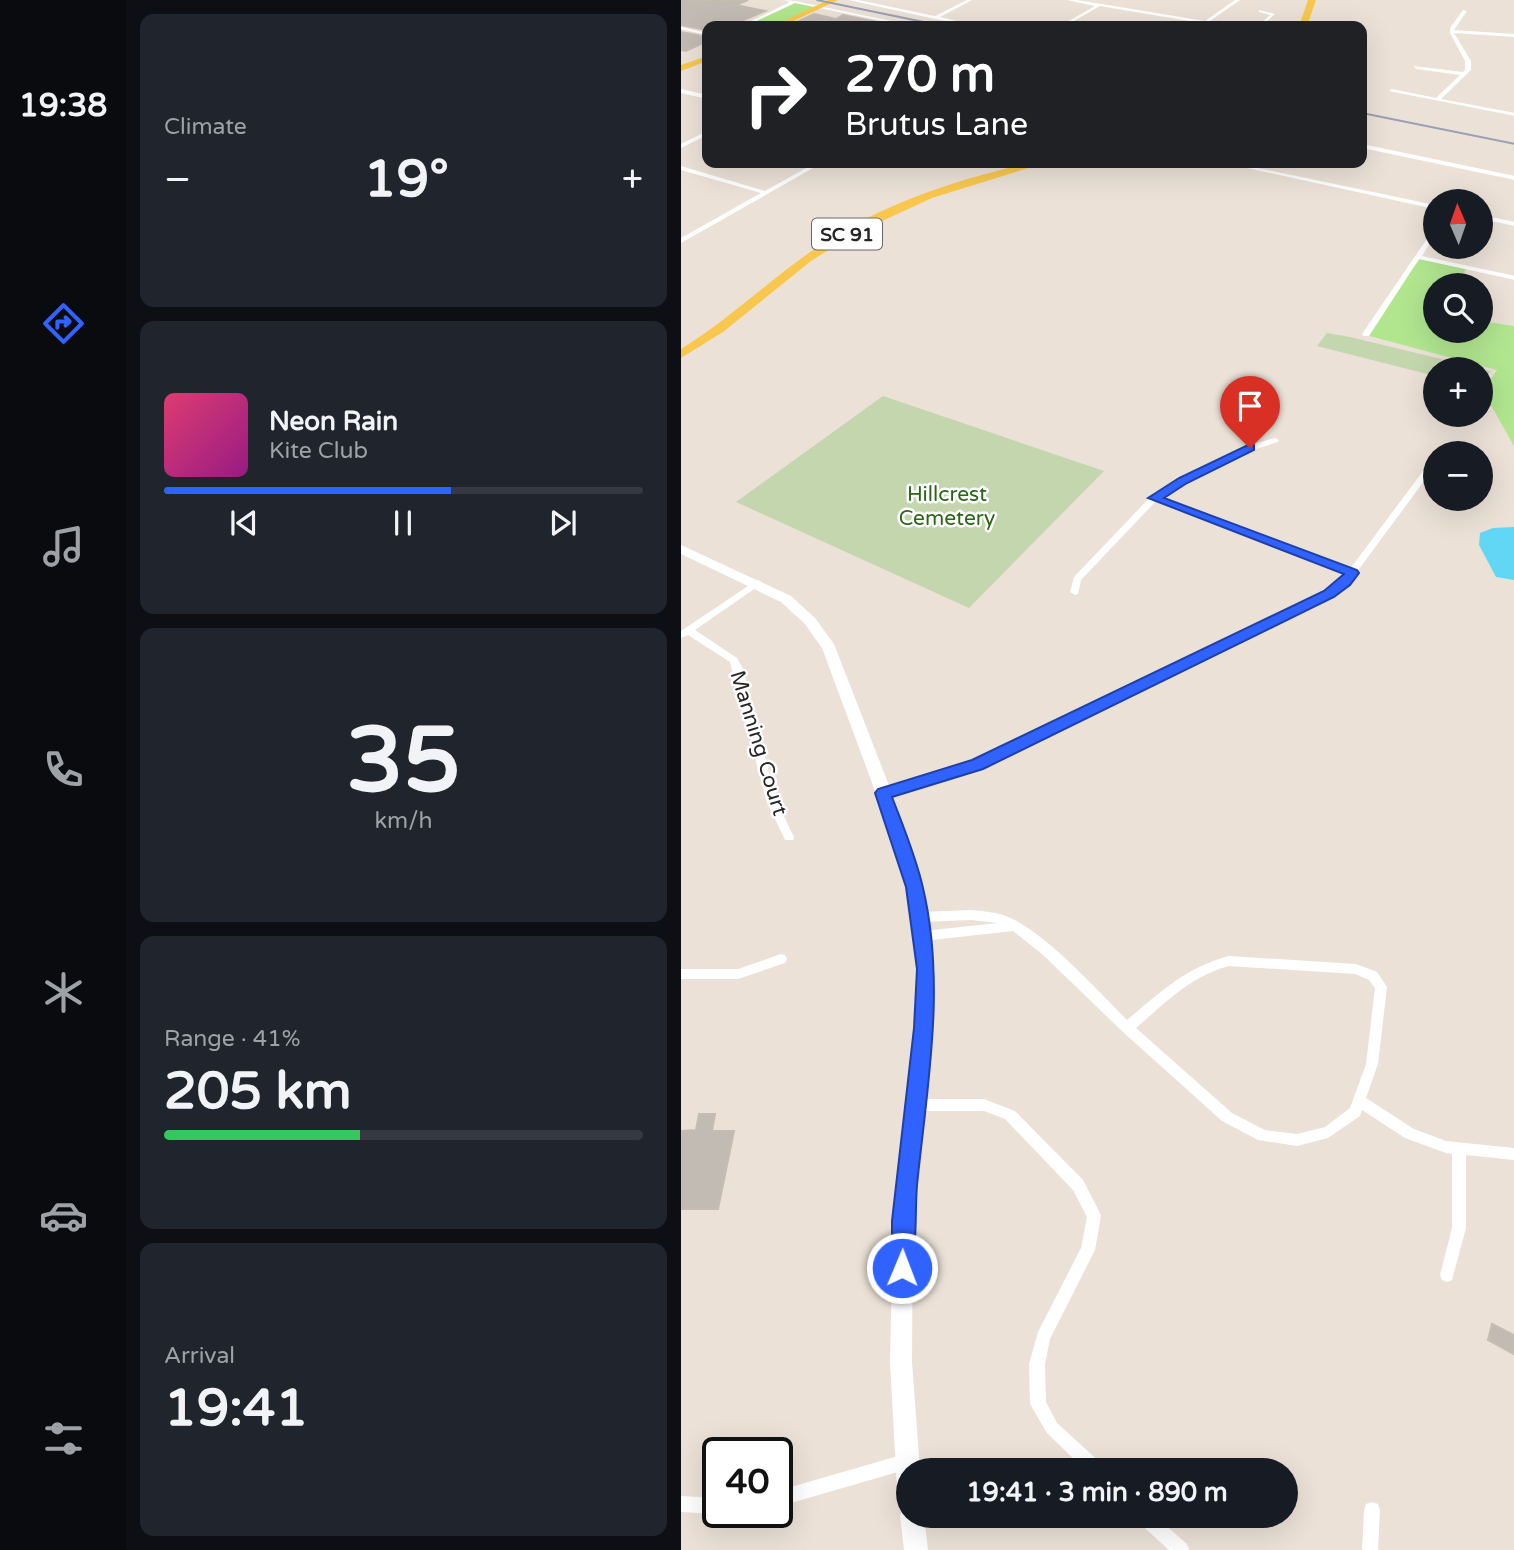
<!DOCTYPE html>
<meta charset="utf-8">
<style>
body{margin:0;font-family:"Varela Round",sans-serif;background:#20242c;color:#f1f3f6;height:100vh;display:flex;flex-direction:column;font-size:26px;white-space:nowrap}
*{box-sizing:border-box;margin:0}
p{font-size:23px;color:#9ea1a6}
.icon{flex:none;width:38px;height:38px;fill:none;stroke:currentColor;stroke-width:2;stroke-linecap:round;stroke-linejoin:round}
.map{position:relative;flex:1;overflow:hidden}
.sheet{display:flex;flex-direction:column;gap:14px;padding:14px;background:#0d0f14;width:555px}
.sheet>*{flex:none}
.top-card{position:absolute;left:21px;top:21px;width:665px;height:147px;border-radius:14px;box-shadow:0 7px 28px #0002;background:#202124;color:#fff;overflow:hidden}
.needle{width:46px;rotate:358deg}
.buttons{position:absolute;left:742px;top:189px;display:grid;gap:14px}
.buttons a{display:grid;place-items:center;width:70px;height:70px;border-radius:50%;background:#171b24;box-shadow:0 7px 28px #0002;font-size:35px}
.speed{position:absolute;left:21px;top:1437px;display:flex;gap:14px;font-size:35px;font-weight:700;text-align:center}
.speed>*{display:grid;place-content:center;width:91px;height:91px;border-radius:50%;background:#171b24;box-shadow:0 7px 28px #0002;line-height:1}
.speed .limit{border:4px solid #111;border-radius:10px;background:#fff;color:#111}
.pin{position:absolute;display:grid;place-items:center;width:60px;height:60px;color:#fff;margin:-72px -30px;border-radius:50% 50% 50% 0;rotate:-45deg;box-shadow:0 0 7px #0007}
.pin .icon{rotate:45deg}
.me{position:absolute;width:77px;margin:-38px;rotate:1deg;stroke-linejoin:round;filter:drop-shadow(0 0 5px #0008)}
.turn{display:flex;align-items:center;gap:24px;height:147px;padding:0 28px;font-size:32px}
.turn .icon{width:91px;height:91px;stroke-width:2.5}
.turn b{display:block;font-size:49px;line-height:60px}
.big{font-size:52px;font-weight:700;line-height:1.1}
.sheet .widget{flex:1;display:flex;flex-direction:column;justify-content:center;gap:10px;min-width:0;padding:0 24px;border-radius:14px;background:#20242c}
.sheet .dial{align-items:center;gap:0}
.dial b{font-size:91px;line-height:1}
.song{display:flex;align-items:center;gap:21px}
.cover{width:84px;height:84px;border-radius:10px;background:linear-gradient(135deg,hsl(340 70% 55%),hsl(310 70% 35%))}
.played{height:7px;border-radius:4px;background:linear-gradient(90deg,#3062ff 60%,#363941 60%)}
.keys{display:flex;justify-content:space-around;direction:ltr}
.heat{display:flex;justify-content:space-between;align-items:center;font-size:38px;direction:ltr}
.charge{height:10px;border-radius:5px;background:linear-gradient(90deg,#34c759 41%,#363941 0)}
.trip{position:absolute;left:215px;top:1458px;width:402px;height:70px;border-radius:35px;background:#171b24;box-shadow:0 7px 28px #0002;font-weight:700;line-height:70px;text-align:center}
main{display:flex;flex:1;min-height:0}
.menu{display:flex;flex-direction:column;width:126px;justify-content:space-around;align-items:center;background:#090b0e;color:#9ea1a6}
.menu .icon{width:49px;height:49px}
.menu .current{color:#3062ff}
.menu b{font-size:32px;color:#f1f3f6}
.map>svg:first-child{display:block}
.green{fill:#b1e68f}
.cemetery{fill:#c3d6ad}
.water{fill:#61d6f5}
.building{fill:#c2bbb4;stroke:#c6bdb1;stroke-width:2}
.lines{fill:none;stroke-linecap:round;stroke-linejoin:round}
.street{fill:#fff;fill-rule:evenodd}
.secondary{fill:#fff;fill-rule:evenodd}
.primary{fill:#f9c74e;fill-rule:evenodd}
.rail{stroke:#9a9fb3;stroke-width:2}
.route{fill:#3062ff;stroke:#1f40a6;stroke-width:2}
.labels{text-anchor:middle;stroke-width:5;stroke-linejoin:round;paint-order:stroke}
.shield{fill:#fff;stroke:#686868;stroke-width:2}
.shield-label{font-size:19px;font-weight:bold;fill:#272727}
.park-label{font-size:21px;fill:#2a6614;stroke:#fff}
.street-label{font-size:21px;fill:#272727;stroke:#fff}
</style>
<main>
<nav class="menu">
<b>19:38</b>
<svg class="icon current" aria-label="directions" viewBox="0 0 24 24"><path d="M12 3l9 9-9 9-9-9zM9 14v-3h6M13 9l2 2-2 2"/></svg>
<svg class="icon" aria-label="music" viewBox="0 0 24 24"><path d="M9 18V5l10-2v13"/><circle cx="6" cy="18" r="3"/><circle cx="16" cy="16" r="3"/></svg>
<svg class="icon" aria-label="phone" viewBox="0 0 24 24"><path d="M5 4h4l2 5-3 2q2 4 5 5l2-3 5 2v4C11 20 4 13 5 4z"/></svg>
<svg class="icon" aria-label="climate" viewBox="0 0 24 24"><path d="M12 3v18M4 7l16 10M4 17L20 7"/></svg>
<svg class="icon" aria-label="car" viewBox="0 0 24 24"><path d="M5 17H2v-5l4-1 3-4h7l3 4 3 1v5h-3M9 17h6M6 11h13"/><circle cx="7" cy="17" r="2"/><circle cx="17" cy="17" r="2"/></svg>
<svg class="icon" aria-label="filters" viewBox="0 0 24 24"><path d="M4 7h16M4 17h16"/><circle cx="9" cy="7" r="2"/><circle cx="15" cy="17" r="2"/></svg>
</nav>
<section class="sheet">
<div class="widget"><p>Climate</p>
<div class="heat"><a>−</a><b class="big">19°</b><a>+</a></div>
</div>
<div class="widget">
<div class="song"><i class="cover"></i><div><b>Neon Rain</b><p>Kite Club</p></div></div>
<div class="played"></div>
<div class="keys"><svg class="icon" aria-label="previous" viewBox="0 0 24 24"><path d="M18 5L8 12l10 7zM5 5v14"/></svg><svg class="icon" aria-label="pause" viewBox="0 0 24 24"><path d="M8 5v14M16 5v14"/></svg><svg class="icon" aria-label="next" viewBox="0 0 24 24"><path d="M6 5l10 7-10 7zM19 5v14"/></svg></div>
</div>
<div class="widget dial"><b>35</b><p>km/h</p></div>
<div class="widget"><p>Range · 41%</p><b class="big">205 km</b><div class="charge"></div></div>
<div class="widget"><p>Arrival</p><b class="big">19:41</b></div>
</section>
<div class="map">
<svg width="834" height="1550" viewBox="0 0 834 1550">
<rect width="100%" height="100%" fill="#ebe1d7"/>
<g class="green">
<polygon points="114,2 138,7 90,26 63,26"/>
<polygon points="739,259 785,269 775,285 754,285 754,331 800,331 800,321 833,326 833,446 802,391 816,370 681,334"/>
</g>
<g class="cemetery">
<polygon points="646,333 669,337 810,371 800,385 800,369 754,369 754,376 636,346"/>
<polygon points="202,396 423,471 288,608 55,502"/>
</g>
<polygon class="water" points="833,527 833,580 815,577 798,545 799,533 812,528"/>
<g class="building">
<polygon points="0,0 67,0 55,5 84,11 48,26 26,26 26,30 0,25"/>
<polygon points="133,14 155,19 162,15 196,22 195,26 108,26"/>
<polygon points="0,32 26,37 26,41 5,51 0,50"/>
<polygon points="18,1114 34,1114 31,1131 53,1131 37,1209 0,1209 0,1131 15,1130"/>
<polygon points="811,1324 833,1335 833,1354 807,1340"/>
</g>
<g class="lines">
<g class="street">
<polygon points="102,0 114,1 234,26 226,26 114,3 65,26 60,26 109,2"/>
<polygon points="168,0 177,0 254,16 286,0 291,0 259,17 298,26 290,26 254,19"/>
<polygon points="386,0 396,0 524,21 554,0 559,0 529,21 550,26 525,24 522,25 520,23 419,6 384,26 379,26 414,6"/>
<polygon points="578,10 594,14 581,26 577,26 589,15 578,12"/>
<polygon points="782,10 786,11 773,30 834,34 834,37 773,33 790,61 790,70 760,99 834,113 834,116 708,91 711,89 755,98 779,75 735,69 733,66 782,72 784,70 784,61 769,33 769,28"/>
<polygon points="0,27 26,33 26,35 0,29"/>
<polygon points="0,89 26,95 26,99 0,93"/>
<polygon points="26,131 26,135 0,148 0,144"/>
<polygon points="681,144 834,176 834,180 681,148"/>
<polygon points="134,163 141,163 0,243 0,238 80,193 0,170 0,166 84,191"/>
<polygon points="543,163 553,163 754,205 754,209"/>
<polygon points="800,215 834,222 834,226 800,219"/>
<polygon points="754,229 754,235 741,256 834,276 834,280 738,259 688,336 682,336 681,334 752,230"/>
<polygon points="594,438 598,440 597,442 572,450 479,497 669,569 742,471 748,471 749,473 667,584 651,596 390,727 300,768 202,797 198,796 197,793 198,790 293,762 382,721 645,592 661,580 665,574 475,501 400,580 397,594 394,595 389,592 393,577 473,493 566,446"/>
<polygon points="76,580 79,581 81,583 79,585 14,630 56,658 62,669 95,800 113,837 112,840 104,840 85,800 49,662 7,635 0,638 0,631"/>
<path d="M290,910c11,1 22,2 32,5 39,13 94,75 124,105 34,-28 59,-53 102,-64l127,8 21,8 10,15 -9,77 -12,34 48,31 32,12 69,7v12l-49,-5v73l-14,52 -5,2 -5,-2 -2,-5 12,-47v-74l-6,-1 -41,-15 -43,-28 -2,6 -32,22 -31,8 -39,-6 -36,-19 -99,-89 -81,-78 -29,-23 -90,10 -4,-2 -2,-3 2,-3 4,-2 75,-8 -27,-3 -51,2 -4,-2 -2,-3 2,-3 4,-2zM548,966l126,8 14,6 6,8 -9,76 -16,44 -25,19 -28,7 -32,-4 -33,-17 -96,-85c29,-25 55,-52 93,-62z"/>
<polygon points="100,954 104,955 106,959 104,963 57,979 0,979 0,969 57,969"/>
<polygon points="234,1099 303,1099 334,1111 402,1180 418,1211 420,1216 414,1250 369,1339 364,1364 365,1402 376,1423 421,1464 423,1470 404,1470 366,1433 352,1409 349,1404 348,1364 357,1332 400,1248 406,1217 392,1190 324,1119 303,1111 234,1111 229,1109 227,1105 229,1101"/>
<polygon points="224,1454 230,1456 232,1462 230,1468 224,1470 96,1507 96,1491"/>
<polygon points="0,1496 37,1498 37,1512 42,1512 37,1514 0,1512"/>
<polygon points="691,1502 697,1504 699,1510 697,1550 681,1550 683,1510 685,1504"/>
<polygon points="455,1516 474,1516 506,1544 508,1550 488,1550 457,1522"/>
</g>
<g class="secondary">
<polygon points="0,545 110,596 134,618 153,644 209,788 243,887 254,969 251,1028 232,1221 231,1362 239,1470 228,1470 228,1500 220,1496 216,1488 209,1362 212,1221 233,1028 236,969 225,887 193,788 141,648 124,624 100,602 0,554"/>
<polygon points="228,1505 228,1516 243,1516 247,1550 223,1550 219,1516 222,1507"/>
</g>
<g class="primary">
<polygon points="147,0 157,0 102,26 92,26"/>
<polygon points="627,0 635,0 626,26 618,26"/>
<polygon points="26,56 26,61 0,71 0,65"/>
<path d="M347,163h16l-112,35 -78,36 -43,27 -88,71 -42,26v-9c49,-30 90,-71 138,-103 62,-42 137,-66 209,-83z"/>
</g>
<g class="rail">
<polyline points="136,0 262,26"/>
<polyline points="681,113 834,144"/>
</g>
</g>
<path class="route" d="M569,444l4,1v5l-67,33 -23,15 193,72 2,3 -9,12 -16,12 -351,172 -91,28c11,29 24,60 31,91 23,97 4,199 -6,297 -2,22 0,74 -7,91l-8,3 -7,-3 -3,-8v-47l22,-193 3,-59 -11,-82 -31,-94 3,-4 94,-29 352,-169 20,-17 -196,-76 31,-20z"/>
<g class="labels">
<rect class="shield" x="131" y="218.5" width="70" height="31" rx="5"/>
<g class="shield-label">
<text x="166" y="241">SC 91</text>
</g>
<g class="park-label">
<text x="266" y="501">Hillcrest<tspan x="266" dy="24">Cemetery</tspan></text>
</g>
<g class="street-label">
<text transform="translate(78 743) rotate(73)" y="7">Manning Court</text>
</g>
</g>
</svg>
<div class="buttons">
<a><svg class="needle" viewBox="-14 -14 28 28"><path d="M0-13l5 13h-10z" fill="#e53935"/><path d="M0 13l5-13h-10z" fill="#9ea1a6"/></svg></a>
<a><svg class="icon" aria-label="search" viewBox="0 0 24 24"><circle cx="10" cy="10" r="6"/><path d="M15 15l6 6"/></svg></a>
<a>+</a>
<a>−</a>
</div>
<div class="speed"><div class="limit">40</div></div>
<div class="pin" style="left:569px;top:448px;background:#d93025"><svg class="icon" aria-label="arrive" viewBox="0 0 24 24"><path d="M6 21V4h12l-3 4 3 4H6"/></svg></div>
<svg class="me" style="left:221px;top:1268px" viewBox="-20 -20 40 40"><circle r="17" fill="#3062ff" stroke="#fff" stroke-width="3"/><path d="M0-11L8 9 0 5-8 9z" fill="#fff"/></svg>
<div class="trip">19:41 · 3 min · 890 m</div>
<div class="top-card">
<div class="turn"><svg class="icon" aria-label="right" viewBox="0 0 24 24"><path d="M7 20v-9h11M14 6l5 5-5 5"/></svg><div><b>270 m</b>Brutus Lane</div></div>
</div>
</div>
</main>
